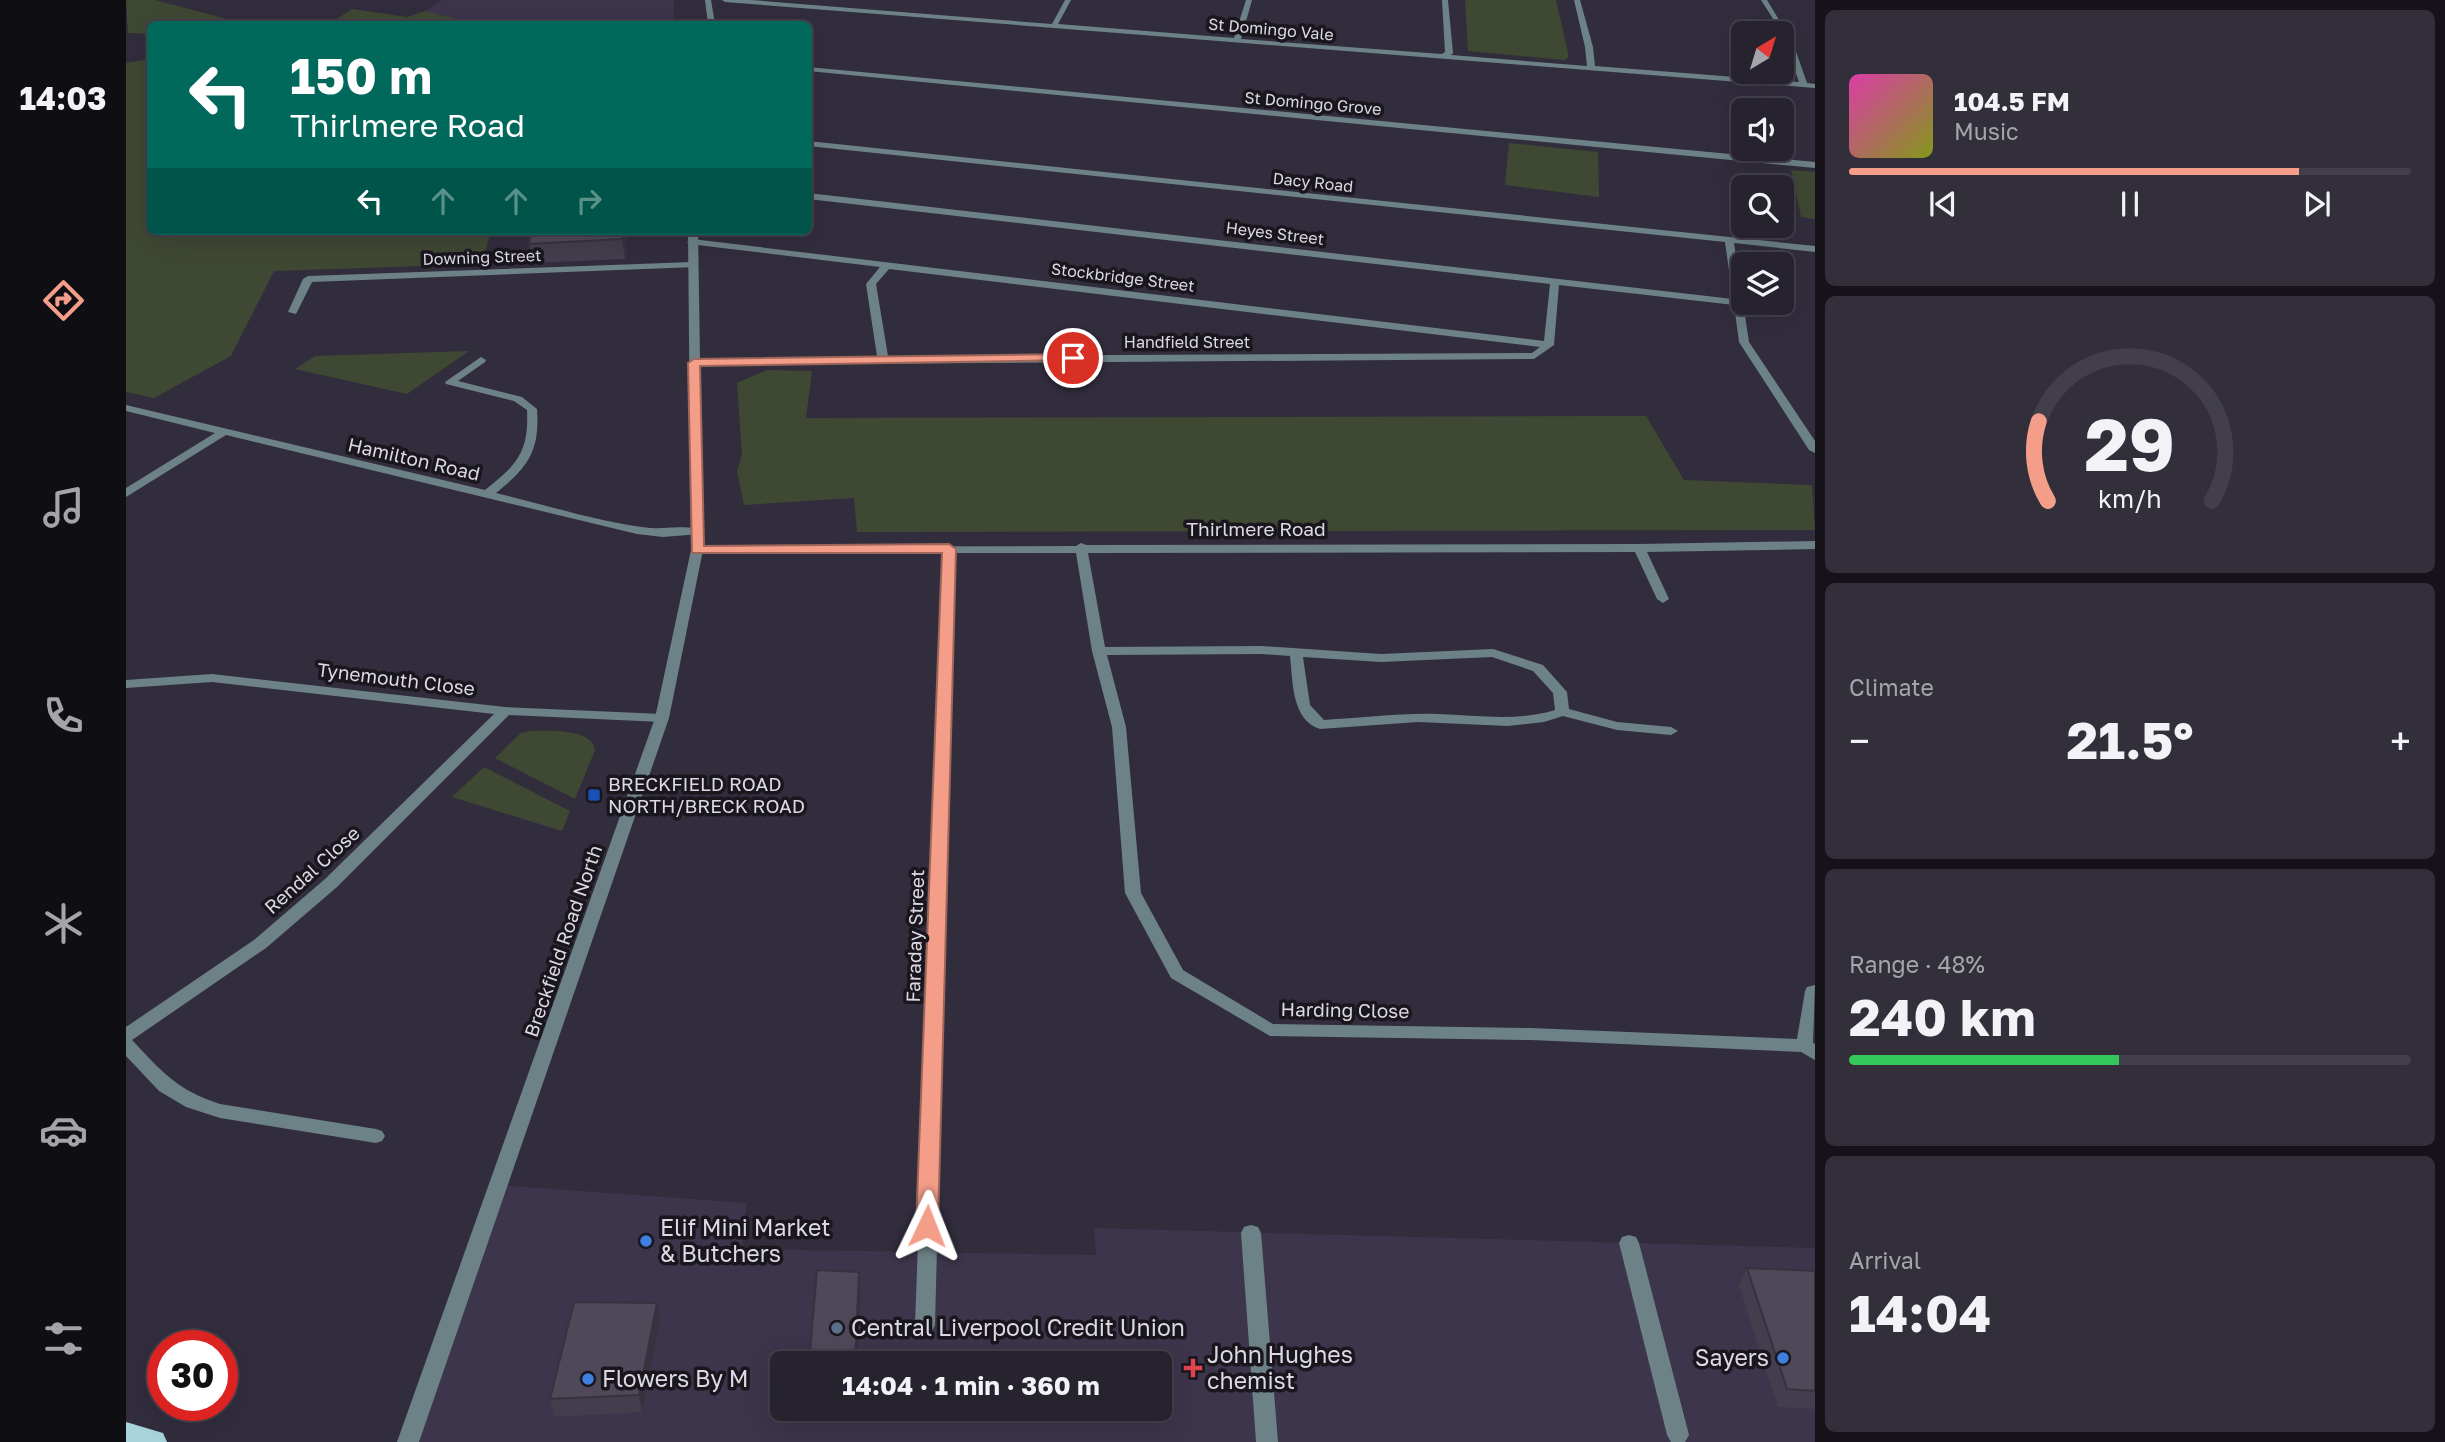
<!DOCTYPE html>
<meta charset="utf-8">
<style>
body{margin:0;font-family:"Golos Text",sans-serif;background:#322f3a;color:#f1f3f6;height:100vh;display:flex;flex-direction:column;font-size:26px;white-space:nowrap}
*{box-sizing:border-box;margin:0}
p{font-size:23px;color:#a4a4aa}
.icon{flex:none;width:38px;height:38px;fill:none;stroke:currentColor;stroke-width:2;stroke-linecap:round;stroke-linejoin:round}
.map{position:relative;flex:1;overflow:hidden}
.drawer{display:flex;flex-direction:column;gap:10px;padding:10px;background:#151319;width:630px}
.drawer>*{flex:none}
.hud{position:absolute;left:21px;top:21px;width:665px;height:214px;border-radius:10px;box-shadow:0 7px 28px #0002,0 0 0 2px #423f4a;background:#00695c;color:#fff;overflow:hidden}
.needle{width:46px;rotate:38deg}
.tools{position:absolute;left:1605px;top:21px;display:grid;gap:14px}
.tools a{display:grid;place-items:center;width:63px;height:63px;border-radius:10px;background:#26222e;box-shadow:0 7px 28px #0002,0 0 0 2px #423f4a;font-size:35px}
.speed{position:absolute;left:21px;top:1330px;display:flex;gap:14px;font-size:35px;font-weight:700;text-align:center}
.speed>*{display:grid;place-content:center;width:91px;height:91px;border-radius:50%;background:#26222e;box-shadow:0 7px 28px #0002,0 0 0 2px #423f4a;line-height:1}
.speed .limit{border:10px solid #d22;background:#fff;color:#111}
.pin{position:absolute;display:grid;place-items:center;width:60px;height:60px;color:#fff;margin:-30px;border:4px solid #fff;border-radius:50%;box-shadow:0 2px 7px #0007}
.me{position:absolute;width:77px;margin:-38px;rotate:2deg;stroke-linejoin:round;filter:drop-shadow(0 0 5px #0008)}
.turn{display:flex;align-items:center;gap:24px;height:147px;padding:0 28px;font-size:32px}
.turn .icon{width:91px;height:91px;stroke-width:2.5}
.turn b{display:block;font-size:49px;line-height:60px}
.lanes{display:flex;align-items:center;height:66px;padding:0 28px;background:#0003;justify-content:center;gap:35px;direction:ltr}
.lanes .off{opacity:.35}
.big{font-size:52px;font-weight:700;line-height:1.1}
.drawer .tile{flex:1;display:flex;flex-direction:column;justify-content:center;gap:10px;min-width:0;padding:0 24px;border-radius:10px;background:#322f3a}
.drawer .dial{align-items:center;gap:0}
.dial svg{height:182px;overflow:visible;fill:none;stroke:#423f4a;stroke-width:7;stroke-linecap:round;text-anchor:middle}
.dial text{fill:#f1f3f6;stroke:none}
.song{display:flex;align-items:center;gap:21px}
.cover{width:84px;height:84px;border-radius:10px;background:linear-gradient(135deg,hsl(320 70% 55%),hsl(70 70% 35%))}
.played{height:7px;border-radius:4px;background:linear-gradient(90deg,#f49e8a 80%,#423f4a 80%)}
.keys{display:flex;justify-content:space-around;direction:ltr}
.heat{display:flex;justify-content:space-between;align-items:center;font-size:38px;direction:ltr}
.charge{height:10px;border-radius:5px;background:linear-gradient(90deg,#34c759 48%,#423f4a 0)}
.trip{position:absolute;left:644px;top:1351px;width:402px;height:70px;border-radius:10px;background:#26222e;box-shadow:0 7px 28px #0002,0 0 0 2px #423f4a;font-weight:700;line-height:70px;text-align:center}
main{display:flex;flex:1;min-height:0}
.tabs{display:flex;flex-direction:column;width:126px;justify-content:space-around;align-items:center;background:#0f0e12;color:#a4a4aa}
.tabs .icon{width:49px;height:49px}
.tabs .active{color:#f49e8a}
.tabs b{font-size:32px;color:#f1f3f6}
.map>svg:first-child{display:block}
.built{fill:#3c354b;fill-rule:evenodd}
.green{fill:#3f4833}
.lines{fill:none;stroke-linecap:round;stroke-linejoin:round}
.minor{fill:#6d8286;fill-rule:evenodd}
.tertiary{fill:#6d8286;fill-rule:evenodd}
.primary{fill:#a7d4dd;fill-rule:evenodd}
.wall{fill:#433e4d}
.shaded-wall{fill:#37323e}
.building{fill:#4e4859;stroke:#37323e;stroke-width:2}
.route{fill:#f49e8a;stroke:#9f675a;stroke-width:2}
.transit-dot{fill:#1a4fb4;stroke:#19161e;stroke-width:2.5}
.shop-dot{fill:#3f7fe0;stroke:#19161e;stroke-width:2.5}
.service-dot{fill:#5c6f8a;stroke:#19161e;stroke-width:2.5}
.health-dot{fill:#e0444e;stroke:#19161e;stroke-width:2.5}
.labels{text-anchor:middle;stroke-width:7;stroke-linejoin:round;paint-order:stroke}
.far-street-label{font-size:16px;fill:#dcd9e4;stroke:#19161e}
.street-label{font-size:19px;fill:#dcd9e4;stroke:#19161e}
.poi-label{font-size:19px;fill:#dcd9e4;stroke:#19161e;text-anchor:start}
.near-poi-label{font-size:23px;fill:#dcd9e4;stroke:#19161e;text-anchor:start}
</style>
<main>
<nav class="tabs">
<b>14:03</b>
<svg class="icon active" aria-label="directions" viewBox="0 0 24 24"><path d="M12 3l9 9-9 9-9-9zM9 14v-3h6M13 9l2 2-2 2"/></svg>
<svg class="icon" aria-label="music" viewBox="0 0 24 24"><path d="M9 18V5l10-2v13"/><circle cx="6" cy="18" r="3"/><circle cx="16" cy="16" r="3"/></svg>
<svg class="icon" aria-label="phone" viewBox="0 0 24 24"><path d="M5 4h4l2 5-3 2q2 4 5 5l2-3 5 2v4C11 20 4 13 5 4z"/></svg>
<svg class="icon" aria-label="climate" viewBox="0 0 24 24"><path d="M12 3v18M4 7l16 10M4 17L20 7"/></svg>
<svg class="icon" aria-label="car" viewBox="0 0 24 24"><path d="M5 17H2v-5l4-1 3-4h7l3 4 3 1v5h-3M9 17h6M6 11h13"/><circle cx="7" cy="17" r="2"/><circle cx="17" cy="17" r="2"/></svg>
<svg class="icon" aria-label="filters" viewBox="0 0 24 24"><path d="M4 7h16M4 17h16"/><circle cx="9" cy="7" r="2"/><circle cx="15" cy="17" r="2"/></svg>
</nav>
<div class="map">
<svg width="1689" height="1442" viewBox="0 0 1689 1442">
<rect width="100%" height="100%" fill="#322d3d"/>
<g class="built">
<polygon points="316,0 548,0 547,24 204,24 226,9 281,17 300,11"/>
<path d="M372,1185l249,18 -5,46 354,6 -2,-27 721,20v194h-1407zM656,1363h378v46h-378z"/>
</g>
<g class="green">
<polygon points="0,0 29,0 120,24 24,24 24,34 2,33"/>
<polygon points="1339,0 1430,0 1443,57 1438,60 1342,51"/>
<polygon points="226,9 281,17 300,11 349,24 203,24"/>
<polygon points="24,59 24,231 365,231 356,264 148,271 105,356 28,398 0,392 0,63"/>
<polygon points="1383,143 1472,152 1473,197 1379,185"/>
<polygon points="1665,170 1689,172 1689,219 1675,217"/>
<polygon points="343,351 281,394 169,369 189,356"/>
<polygon points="641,370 686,371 680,418 1520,416 1558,480 1686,485 1689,530 731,532 728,498 618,505 611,471 616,455 611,383"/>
<path d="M404,731c18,0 62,-3 65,19l-20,49 -80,-41 26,-25z"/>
<polygon points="358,767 444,811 436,831 326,797"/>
</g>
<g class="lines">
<g class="minor">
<polygon points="596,0 625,0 926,24 939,0 945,0 932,24 1108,38 1120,0 1126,0 1115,39 1316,54 1319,52 1316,0 1322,0 1327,53 1325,55 1461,66 1459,47 1448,0 1454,0 1467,47 1469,66 1673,82 1656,33 1635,0 1641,0 1667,43 1681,83 1689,84 1689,88 599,2"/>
<polygon points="682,67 1689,162 1689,168 682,71"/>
<path d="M682,141l1007,105v6l-81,-9 15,99 66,99v12l-6,-3 -70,-108 -5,-37 -175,-20 -5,60 -20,14 -844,6v-4l4,-1 183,-4 -11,-72 14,-17 -191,-23 -2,-2 5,-3 852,102 6,-57 -742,-85v-6l925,106 -8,-57 -917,-96zM763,269l651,78 -8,6 -644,3 -12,-72z"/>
<polygon points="567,262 570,263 570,267 186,282 170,314 162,312 177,279 182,276"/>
<path d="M355,357l5,3 -1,2 -27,19 64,16 15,12c3,42 -9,58 -41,84 51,12 102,29 154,35 13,1 43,-4 52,3l-2,3 -37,3 -26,-3 -411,-99 -100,62v-9l89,-55 -89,-22v-6l359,85c32,-25 44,-38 42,-80l-13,-9 -68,-17 -1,-2z"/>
<path d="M1689,541v8l-168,3 22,47 -6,4 -6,-4 -22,-47 -547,1 17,94 156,-1 120,8 112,-5 50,16 24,27 2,17 48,13 54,5 7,4 -7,4 -54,-5 -54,-14 -19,6 -36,4 -90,-4 -98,7c-29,-9 -27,-49 -30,-73l-29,-2 -154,1 19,72 15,166 42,77 90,54 258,4 266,11 8,-48 2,-4 8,-2 -2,58 2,1v16l-14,-8 -270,-12 -261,-4 -99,-58 -46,-85 -13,-166 -20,-76 -16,-98h-121l-20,772 -3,6 -7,3 -7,-3 -3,-6 28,-772 -246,1 -6,-4 2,-3 383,-1 5,-3 5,2 553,-1zM1177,657l78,5 111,-5 41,14 20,22 2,17c-39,12 -78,5 -118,4 -38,-1 -76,4 -113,6l-14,-15z"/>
<path d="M86,674l293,33 157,7 7,4 -7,4 -153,-7 -172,172 -71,61 -134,92c30,32 45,50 88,64l156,25 6,2 3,5 -3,5 -6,2 -156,-25 -34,-11 -27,-16 -33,-35v-29l128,-87 71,-61 169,-165 -282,-32 -86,6v-8z"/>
<polygon points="1125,1225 1132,1227 1135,1233 1152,1442 1130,1442 1115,1233 1118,1227"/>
<polygon points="1503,1235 1510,1237 1513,1243 1563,1435 1559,1442 1545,1442 1541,1435 1493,1243 1496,1237"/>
</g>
<g class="tertiary">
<polygon points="579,0 585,0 589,24 582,24"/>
<polygon points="562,231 572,231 577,550 543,718 293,1442 271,1442 529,718 565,550"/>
</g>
<polygon class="primary" points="0,1422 37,1433 41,1442 0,1442"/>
</g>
<g class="wall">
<polygon points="405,231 501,231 499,259 406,263 403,244"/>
<polygon points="1621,1268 1689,1271 1689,1409 1652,1407 1613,1286"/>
<polygon points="534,1321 516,1412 428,1417 424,1399"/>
</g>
<g class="shaded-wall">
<polygon points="497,231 501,231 499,259 496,239"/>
<polygon points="733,1272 735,1290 731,1363 729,1363"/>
<polygon points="531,1303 534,1321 516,1412 513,1395"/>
</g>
<g class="building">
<polygon points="405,231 497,231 496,239 403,244"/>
<polygon points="1621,1268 1689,1271 1689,1391 1661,1389"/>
<polygon points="691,1270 733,1272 729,1363 683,1363"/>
<polygon points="448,1302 531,1303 513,1395 424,1399"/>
</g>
<polygon class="route" points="947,354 953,358 951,360 574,366 578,546 823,544 830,549 812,1226 809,1232 801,1235 793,1232 790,1226 816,553 566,553 562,363 568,359"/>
<rect class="transit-dot" x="461" y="788" width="14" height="14" rx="3.5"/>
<g class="shop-dot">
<circle cx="520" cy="1241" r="7"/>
<circle cx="1657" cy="1358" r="7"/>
<circle cx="462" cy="1379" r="7"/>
</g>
<circle class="service-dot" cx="711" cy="1328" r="7"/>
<path class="health-dot" d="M1063.5 1357.5h7v7h7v7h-7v7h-7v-7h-7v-7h7z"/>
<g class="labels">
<g class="far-street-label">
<text transform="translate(1145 29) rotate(5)" y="6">St Domingo Vale</text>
<text transform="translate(1187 103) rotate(5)" y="6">St Domingo Grove</text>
<text transform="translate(1187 182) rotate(6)" y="6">Dacy Road</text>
<text transform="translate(1149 233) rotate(7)" y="6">Heyes Street</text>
<text transform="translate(356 257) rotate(-2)" y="6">Downing Street</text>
<text transform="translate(997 277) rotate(7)" y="6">Stockbridge Street</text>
<text x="1061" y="348">Handfield Street</text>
</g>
<g class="street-label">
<text transform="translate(288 459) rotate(13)" y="7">Hamilton Road</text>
<text x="1130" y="536">Thirlmere Road</text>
<text transform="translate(270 679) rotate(7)" y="7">Tynemouth Close</text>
<text transform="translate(186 870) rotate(-42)" y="7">Rendal Close</text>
<text transform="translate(789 936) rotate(-88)" y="7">Faraday Street</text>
<text transform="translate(437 941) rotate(-71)" y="7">Breckfield Road North</text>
<text transform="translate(1219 1010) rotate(1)" y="7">Harding Close</text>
</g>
<g class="poi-label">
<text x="482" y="791">BRECKFIELD ROAD<tspan x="482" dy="22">NORTH/BRECK ROAD</tspan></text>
</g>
<g class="near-poi-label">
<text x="534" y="1236">Elif Mini Market<tspan x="534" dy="26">&amp; Butchers</tspan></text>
<text x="725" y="1336">Central Liverpool Credit Union</text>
<text x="1081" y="1363">John Hughes<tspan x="1081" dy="26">chemist</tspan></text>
<text x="1643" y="1366" text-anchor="end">Sayers</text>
<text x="476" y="1387">Flowers By M</text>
</g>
</g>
</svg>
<div class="tools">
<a><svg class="needle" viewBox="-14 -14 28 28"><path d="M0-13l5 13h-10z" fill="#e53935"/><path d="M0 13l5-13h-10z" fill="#a4a4aa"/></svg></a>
<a><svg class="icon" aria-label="sound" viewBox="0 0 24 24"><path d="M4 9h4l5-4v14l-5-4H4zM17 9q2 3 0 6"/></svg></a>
<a><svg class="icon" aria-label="search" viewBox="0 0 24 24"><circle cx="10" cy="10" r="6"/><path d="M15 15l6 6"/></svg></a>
<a><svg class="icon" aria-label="layers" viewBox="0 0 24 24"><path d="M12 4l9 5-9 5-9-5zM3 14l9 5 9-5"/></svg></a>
</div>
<div class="speed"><div class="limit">30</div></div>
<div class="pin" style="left:947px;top:358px;background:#d93025"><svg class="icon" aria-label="arrive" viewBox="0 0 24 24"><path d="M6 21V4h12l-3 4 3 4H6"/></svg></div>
<svg class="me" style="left:801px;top:1226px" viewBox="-20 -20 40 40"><path d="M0-17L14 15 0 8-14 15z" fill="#f49e8a" stroke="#fff" stroke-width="4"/></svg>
<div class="trip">14:04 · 1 min · 360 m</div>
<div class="hud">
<div class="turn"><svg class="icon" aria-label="left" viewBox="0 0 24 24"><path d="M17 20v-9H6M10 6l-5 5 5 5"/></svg><div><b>150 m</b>Thirlmere Road</div></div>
<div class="lanes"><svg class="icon" aria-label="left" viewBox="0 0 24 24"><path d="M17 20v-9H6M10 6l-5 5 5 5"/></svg><svg class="icon off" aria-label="ahead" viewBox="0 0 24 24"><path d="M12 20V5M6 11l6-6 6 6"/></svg><svg class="icon off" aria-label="ahead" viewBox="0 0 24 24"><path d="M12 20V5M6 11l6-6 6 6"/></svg><svg class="icon off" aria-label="right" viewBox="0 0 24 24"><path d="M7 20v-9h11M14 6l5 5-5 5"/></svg></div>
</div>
</div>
<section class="drawer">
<div class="tile">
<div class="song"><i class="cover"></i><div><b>104.5 FM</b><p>Music</p></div></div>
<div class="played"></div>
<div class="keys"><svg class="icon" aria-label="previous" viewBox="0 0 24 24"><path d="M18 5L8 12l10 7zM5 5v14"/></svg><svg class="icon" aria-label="pause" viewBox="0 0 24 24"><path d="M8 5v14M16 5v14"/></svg><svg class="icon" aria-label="next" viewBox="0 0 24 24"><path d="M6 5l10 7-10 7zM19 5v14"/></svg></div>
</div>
<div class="tile dial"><svg viewBox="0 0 100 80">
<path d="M14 69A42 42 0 1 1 86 69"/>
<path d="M14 69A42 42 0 0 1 10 34" stroke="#f49e8a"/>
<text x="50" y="56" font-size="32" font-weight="700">29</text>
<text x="50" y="72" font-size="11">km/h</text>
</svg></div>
<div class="tile"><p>Climate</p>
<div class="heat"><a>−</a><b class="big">21.5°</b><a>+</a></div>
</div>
<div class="tile"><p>Range · 48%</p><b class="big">240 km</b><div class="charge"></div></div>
<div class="tile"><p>Arrival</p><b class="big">14:04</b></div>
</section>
</main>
